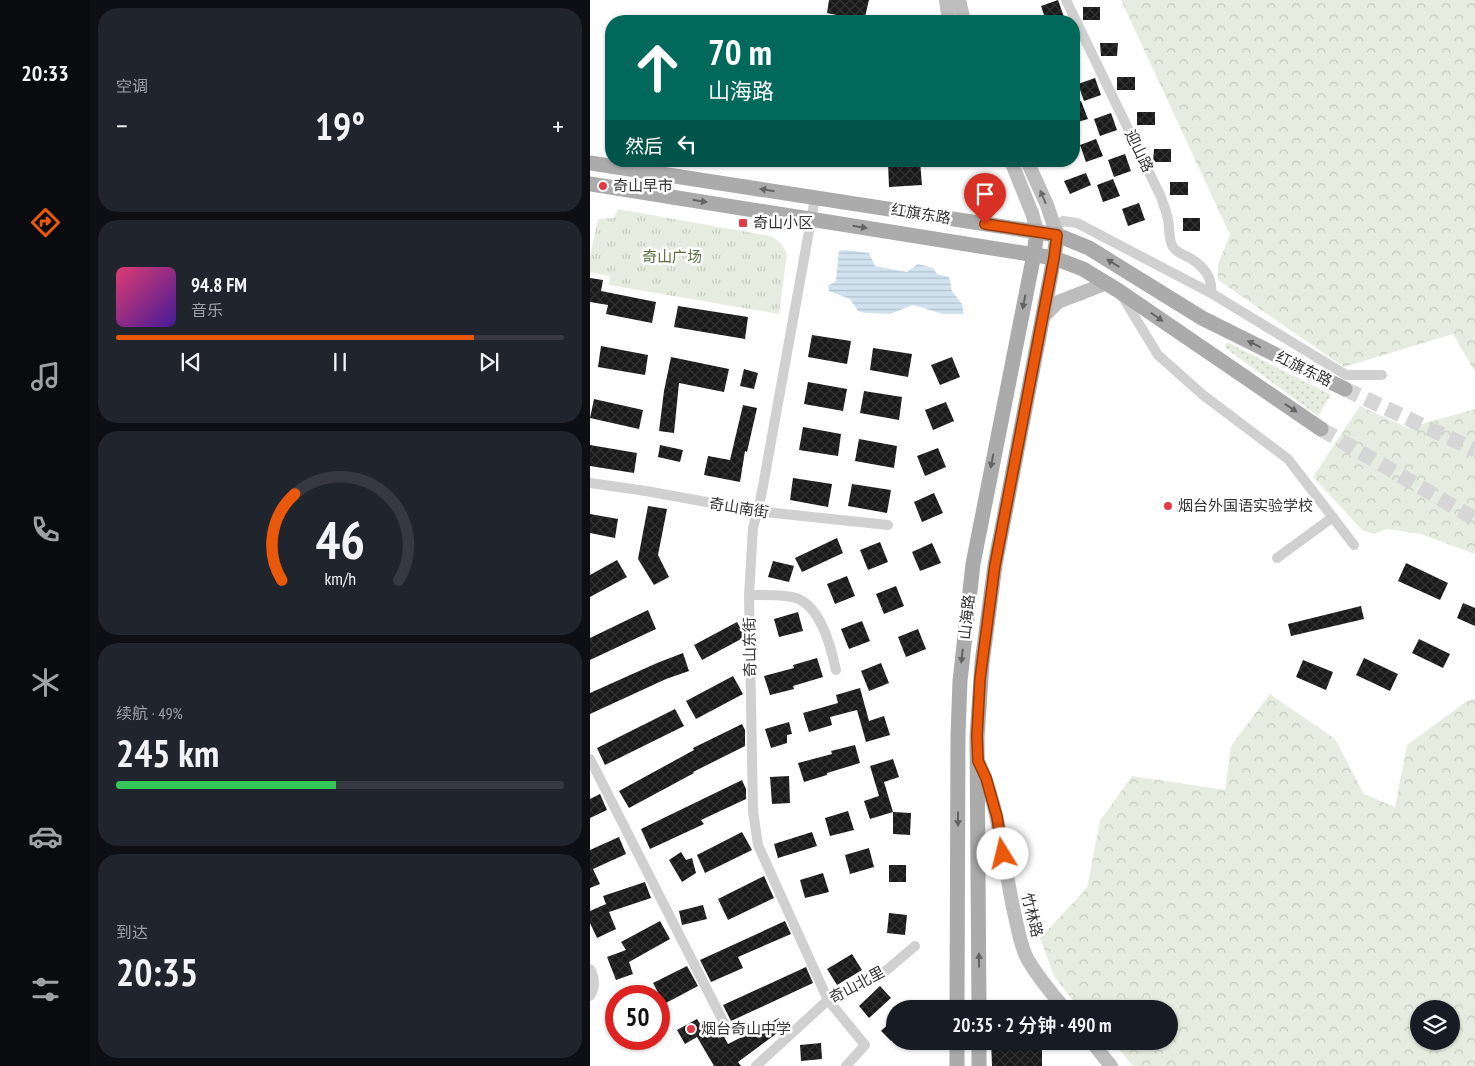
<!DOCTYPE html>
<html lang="zh">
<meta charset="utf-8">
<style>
body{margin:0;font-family:"PT Sans Narrow","Noto Sans SC",sans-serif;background:#20242c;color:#f1f3f6;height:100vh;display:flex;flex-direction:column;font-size:19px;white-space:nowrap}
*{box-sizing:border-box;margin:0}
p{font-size:16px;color:#9ea1a6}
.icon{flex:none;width:28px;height:28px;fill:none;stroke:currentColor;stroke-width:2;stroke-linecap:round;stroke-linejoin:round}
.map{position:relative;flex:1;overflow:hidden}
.sheet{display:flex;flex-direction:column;gap:8px;padding:8px;background:#0d0f14;width:500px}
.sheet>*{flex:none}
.banner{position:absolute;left:15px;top:15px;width:475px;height:152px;border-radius:20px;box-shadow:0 1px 4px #0004;background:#00695c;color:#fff;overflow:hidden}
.controls{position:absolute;left:820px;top:1000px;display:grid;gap:10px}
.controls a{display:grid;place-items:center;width:50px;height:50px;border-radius:50%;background:#171b24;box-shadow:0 1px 4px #0004;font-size:25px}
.speed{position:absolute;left:15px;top:985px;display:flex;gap:10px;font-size:25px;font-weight:700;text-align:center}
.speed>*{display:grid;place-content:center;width:65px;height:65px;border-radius:50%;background:#171b24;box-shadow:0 1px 4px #0004;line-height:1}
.speed .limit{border:8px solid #d22;background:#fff;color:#111}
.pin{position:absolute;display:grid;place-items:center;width:42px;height:42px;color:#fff;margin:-51px -21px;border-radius:50% 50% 50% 0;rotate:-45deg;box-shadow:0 0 5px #0007}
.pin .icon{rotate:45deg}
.me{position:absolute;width:55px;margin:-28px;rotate:351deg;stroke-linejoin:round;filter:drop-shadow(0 0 4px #0008)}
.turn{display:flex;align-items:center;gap:18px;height:105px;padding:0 20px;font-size:22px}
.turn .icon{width:65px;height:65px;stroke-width:2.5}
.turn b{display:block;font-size:35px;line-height:42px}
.then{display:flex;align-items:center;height:48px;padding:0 20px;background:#0003;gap:10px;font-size:19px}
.big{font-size:38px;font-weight:600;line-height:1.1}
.sheet .tile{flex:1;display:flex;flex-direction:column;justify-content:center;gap:8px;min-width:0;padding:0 18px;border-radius:20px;background:#20242c}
.sheet .dial{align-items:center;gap:0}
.dial svg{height:130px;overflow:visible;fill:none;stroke:#363941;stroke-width:7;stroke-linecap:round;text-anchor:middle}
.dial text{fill:#f1f3f6;stroke:none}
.song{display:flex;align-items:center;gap:15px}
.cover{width:60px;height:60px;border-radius:8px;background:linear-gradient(135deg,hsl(340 70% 55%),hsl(260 70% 35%))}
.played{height:5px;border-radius:2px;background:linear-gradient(90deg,#ea580c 80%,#363941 80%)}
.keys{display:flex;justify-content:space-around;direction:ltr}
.heat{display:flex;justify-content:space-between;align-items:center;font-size:28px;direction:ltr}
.charge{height:8px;border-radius:4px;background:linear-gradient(90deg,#34c759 49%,#363941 0)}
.trip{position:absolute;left:296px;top:1000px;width:292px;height:50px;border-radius:25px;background:#171b24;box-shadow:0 1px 4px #0004;font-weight:600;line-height:50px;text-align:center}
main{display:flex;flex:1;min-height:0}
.dock{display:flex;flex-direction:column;width:90px;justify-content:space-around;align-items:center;background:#090b0e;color:#9ea1a6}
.dock .icon{width:35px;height:35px}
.dock .selected{color:#ea580c}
.dock b{font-size:22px;color:#f1f3f6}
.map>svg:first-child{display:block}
.grass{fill:url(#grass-dots)}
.forest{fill:url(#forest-crowns);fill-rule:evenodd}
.park{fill:url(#park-tufts)}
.water{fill:url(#water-rules)}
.building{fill:url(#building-cross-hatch)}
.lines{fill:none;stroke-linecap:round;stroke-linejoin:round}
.primary-tunnel{stroke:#d6d6d6;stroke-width:15;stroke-dasharray:15 8;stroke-linecap:butt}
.street{stroke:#d0d0d0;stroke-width:10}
.secondary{stroke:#bdbdbd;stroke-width:14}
.primary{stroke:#ababab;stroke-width:15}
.oneway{fill:#636363}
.oneway2{fill:#6a6a6a}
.route-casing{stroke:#983908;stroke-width:12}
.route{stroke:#ea580c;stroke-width:9}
.poi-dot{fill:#e63946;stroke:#fff;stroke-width:2}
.labels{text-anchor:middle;stroke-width:5;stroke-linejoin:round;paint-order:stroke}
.street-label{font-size:15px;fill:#333;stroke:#fff}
.poi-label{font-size:15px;fill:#333;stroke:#fff;text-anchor:start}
.park-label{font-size:15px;fill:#56703f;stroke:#fff}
</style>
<main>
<nav class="dock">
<b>20:33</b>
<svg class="icon selected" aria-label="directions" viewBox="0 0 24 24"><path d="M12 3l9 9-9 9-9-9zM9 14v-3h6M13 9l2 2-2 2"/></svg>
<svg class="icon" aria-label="music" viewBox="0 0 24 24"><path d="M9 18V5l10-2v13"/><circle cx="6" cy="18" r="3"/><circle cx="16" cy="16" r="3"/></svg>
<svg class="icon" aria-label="phone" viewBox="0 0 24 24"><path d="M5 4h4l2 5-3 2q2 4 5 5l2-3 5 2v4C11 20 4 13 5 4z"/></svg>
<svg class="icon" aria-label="climate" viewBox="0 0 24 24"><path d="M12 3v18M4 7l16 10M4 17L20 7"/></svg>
<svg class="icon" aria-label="car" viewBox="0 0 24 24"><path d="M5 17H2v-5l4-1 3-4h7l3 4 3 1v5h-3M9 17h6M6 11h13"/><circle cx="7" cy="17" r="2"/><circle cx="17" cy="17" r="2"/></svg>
<svg class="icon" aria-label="filters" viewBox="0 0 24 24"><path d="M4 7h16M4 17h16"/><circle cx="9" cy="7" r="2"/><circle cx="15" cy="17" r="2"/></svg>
</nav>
<section class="sheet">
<div class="tile"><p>空调</p>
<div class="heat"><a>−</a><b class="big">19°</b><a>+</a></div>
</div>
<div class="tile">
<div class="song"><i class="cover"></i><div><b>94.8 FM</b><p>音乐</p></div></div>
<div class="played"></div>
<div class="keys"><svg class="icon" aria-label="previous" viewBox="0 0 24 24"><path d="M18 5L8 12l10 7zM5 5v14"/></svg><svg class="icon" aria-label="pause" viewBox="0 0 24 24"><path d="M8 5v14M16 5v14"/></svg><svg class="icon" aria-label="next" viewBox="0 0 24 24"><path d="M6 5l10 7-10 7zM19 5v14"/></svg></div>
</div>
<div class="tile dial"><svg viewBox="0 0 100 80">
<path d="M14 69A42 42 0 1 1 86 69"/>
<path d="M14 69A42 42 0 0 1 22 16" stroke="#ea580c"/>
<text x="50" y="56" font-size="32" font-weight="700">46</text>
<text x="50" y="72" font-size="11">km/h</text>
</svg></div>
<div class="tile"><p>续航 · 49%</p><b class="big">245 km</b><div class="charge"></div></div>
<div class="tile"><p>到达</p><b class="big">20:35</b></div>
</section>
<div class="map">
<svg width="885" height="1066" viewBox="0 0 885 1066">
<defs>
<pattern id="grass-dots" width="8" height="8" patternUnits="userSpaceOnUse" patternTransform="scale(1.25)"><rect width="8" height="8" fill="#e6ecdf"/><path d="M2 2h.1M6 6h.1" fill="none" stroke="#c6cbc0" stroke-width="1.8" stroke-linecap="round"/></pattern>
<pattern id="forest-crowns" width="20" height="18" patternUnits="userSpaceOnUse" patternTransform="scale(1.25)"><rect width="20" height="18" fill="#e6ecdf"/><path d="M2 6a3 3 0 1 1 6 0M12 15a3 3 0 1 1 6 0" fill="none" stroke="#c6cbc0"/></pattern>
<pattern id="park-tufts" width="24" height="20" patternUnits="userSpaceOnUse" patternTransform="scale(1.25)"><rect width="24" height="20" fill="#e6ecdf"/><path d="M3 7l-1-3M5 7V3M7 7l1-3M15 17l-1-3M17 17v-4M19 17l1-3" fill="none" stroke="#c6cbc0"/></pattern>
<pattern id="water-rules" width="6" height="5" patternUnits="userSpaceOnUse" patternTransform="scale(1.25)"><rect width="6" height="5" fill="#cfe2ee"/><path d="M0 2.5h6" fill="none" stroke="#b2c2cd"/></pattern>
<pattern id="building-cross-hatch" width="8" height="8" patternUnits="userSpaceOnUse" patternTransform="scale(1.25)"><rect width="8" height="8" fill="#1a1a1a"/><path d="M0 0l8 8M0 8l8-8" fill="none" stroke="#333"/></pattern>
</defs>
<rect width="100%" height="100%" fill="#fff"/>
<polygon class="grass" points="637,343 639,343 741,395 728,416 637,349 635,345"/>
<g class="forest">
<polygon points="531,0 885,0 885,372 863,334 754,367 628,280 628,264 640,235"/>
<polygon points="770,406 818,428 885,409 885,554 831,534 797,529 784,534 772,530 723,477"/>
<path d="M680,694l65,45 29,55 31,13 12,-62 60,-44 8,-2v367h-342l-21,-25h58v-32h-88l-11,-11 -17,-22 -14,-38 47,-50 13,-67 32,-45 93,14 6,-44zM829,1009h32v32h-32z"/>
</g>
<path class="park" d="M28,209l152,27c9,4 13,9 17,18l-8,60 -170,-29 1,-9 -20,-4v-16l8,-37 16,-1z"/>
<polygon class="water" points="256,250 279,253 285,266 317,272 328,264 343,268 347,274 359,277 362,291 372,304 374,314 353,314 323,305 300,314 276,313 268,311 260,299 239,291 238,286 246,281 249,251"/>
<g class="building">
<polygon points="239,0 279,0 274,21 237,13"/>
<polygon points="468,0 474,17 463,21 456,21 451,6"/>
<rect x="493" y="7" width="17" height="13"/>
<polygon points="510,43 528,43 527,56 511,56"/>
<rect x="527" y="77" width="18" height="13"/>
<polygon points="505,78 511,95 494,101 488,84"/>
<polygon points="491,101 498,119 484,123 484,104"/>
<rect x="547" y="112" width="18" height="13"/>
<polygon points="521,113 527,130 510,136 504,119"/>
<polygon points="506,139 513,156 496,162 490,145"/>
<polygon points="564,149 581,149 581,162 563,162"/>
<polygon points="535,154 541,171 524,177 518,160"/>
<polygon points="330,161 332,185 299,187 298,163"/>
<polygon points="496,173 501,185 480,194 474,181"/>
<polygon points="523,179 530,196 513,202 507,185"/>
<rect x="580" y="182" width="18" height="13"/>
<polygon points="549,203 555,220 538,226 532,209"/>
<rect x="593" y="218" width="17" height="13"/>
<polygon points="0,278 13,280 11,291 66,302 62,323 16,314 18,305 0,302"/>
<polygon points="88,306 158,317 155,339 84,327"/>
<polygon points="222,335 261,341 257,364 218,357"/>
<polygon points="11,346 58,355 55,375 8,367"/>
<polygon points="283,348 322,354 318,377 280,370"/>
<polygon points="81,357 139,369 134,392 89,383 84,433 69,431 74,391"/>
<polygon points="362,357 370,377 350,385 341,365"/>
<polygon points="154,369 168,373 164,389 150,386"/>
<polygon points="218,382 257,389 253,411 214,404"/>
<polygon points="274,391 312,397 309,420 270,413"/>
<polygon points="4,399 53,410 49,429 0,418"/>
<polygon points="356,402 364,421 343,430 335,410"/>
<polygon points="153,405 167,408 157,452 155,451 150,482 114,475 118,456 140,460"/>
<polygon points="213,427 251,434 248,456 209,450"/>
<polygon points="269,439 307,446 304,468 265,461"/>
<polygon points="0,445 47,453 44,473 0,466"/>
<polygon points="70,445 93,450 90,462 68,457"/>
<polygon points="348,448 356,467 335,476 327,456"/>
<polygon points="203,478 242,484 238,507 200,500"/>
<polygon points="262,484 301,490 297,513 258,506"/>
<polygon points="344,493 353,513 332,522 324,502"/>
<polygon points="58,506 77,509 68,555 79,577 64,585 48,559"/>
<polygon points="0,514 28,519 25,538 0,533"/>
<polygon points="247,538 253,553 212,572 205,558"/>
<polygon points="290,542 298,562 278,570 270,550"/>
<polygon points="342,543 351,563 330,571 322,552"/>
<polygon points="27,560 37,577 0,597 0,575"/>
<polygon points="183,561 204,566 199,582 178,577"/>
<polygon points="816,563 858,583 850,600 808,581"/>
<polygon points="257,576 265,596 245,604 237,584"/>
<polygon points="306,586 314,606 294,614 286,594"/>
<polygon points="873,603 885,608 885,626 867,618"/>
<polygon points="771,606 774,619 701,636 698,624"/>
<polygon points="58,610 66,629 0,660 0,638"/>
<polygon points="208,612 213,631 189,637 184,619"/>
<polygon points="272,621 280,641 259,649 251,629"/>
<polygon points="147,622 153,633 153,638 112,660 104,645"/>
<polygon points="328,629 336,649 316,657 308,637"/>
<polygon points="829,639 860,654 853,668 822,653"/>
<polygon points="93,653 99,671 76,679 0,714 0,693 67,663"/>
<polygon points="227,658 233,677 203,686 204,689 180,695 174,676 204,668 203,665"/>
<polygon points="774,658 808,674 800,691 766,675"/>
<polygon points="713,660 743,672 736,690 706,677"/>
<polygon points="291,663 299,683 279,691 271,671"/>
<polygon points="143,676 153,694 106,719 96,701"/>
<polygon points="270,688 279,721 294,716 300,735 276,742 267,710 240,717 242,725 219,732 213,713 248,703 246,695"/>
<polygon points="85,709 94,726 15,765 7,748"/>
<polygon points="199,722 202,734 197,735 197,743 181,748 175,729"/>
<polygon points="152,724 155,730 155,746 103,772 104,773 39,808 29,791 104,750 103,748"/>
<polygon points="265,745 270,763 237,773 237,775 214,782 208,763 242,754 241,751"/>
<polygon points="303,759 309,777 294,782 303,812 280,819 274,801 289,796 280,766"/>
<polygon points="199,776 200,803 182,804 180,777"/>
<polygon points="152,780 156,789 156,799 111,820 114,824 60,849 51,829"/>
<polygon points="10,794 17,810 0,818 0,799"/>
<polygon points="258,811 264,830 240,836 235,818"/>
<polygon points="303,812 321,813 320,835 303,834"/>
<polygon points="152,832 162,850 115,873 107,855"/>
<polygon points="222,832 227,846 188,858 184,844"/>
<polygon points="29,837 36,854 3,869 10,884 0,888 0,850"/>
<polygon points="279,848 284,867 260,874 255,855"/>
<polygon points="91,852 96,860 102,858 106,873 92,882 79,860"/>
<rect x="299" y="865" width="17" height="17"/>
<polygon points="233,873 239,892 215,898 210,880"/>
<polygon points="174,876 184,898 138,920 128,899"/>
<polygon points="55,882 61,898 19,912 26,929 7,938 0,923 0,911 16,904 13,896"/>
<polygon points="113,905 117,919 92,925 89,911"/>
<polygon points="299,913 317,915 315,935 297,933"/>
<polygon points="70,921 80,939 39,962 43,974 26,980 17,957 36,950 31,942"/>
<polygon points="195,921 201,934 148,957 153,968 121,982 110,960"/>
<polygon points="262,954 272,970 247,985 237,969"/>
<polygon points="97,966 108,986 74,1004 63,983"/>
<polygon points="216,967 223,983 141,1021 133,1005"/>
<polygon points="290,986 301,998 279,1018 269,1006"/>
<polygon points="189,1018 194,1028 148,1062 151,1066 124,1066 107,1037 95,1044 87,1030 107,1019 116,1033 128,1026 138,1044"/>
<polygon points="305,1018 305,1037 301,1041 291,1031"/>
<polygon points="401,1041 413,1041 413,1049 452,1049 452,1066 402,1066"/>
<polygon points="231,1043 232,1059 211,1061 210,1045"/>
</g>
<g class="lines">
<g class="primary-tunnel">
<polyline points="755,389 885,450"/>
<polyline points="731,429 885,519"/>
</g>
<g class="street">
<path d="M476,0l95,197c2,7 6,15 7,23 2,9 0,19 5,27 4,6 11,8 17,11 13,8 23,19 21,35"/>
<polyline points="225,198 171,497 163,528 159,595 163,811 168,845 238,1000 275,1045 256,1066"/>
<polyline points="467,235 468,225 473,221 487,223 621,293 756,375 792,375"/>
<polyline points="532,296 568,355 613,395 698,459 764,545"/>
<polyline points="0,483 56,491 166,511 298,525"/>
<polyline points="687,558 743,517"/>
<path d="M159,595c14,0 29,-1 43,2 28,5 39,50 44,73"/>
<polyline points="0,759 135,1025"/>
<path d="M0,969c5,9 6,17 0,27"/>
<polyline points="166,1066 238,1000 292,974 325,946"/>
</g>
<g class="secondary">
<polyline points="356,0 359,21"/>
<polyline points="369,0 374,21"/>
<polyline points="421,161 442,213 447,231"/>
<polyline points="437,161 457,205 467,235"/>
<polyline points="452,318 468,302 517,283"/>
<path d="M388,761c22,47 25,101 36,151 4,16 6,34 14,48 10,17 24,34 37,49"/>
<polyline points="501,1041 521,1066"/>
</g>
<g class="primary">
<polyline points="0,163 467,235 499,248 612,318 755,389"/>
<polyline points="0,184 464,258 493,269 529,291 731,429"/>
<polyline points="367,1009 368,735 370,681 383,564 444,254 447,231"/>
<polyline points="389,1009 387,737 392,663 405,565 464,258 467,235"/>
<polyline points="389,1041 389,1066"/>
<polyline points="367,1066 367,1041"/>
</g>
</g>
<defs><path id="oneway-solid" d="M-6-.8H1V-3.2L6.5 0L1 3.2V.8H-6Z" transform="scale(1.25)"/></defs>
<g class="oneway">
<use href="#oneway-solid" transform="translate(177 190) rotate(-171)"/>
<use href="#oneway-solid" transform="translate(110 201) rotate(9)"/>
<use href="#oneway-solid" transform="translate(270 227) rotate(9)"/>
<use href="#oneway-solid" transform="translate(523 263) rotate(-148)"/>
<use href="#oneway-solid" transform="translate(434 302) rotate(101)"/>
<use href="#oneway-solid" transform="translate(567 317) rotate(35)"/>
<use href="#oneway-solid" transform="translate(664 344) rotate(-154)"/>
<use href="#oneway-solid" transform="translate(701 408) rotate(34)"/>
<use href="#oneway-solid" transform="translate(402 461) rotate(101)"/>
<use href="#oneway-solid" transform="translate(372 656) rotate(96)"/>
<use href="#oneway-solid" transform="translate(368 819) rotate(90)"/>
<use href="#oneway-solid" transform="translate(389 960) rotate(-90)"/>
</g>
<use class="oneway2" href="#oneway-solid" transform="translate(453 197) rotate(-113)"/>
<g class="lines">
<g class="route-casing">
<polyline id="route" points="395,224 467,235 464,258 405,565 390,679 387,736 388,761 396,778 407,817 413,854"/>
</g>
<use href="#route" class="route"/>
</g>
<g class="poi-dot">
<circle cx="13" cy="186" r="5"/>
<rect x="148" y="218" width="10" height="10" rx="2.5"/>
<circle cx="578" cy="506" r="5"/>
<circle cx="101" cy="1029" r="5"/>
</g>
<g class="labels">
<g class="street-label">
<text transform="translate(549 151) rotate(64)" y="5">迎山路</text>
<text transform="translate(331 214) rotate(9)" y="5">红旗东路</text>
<text transform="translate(714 369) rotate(26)" y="5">红旗东路</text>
<text transform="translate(149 508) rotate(9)" y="5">奇山南街</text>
<text transform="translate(377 617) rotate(-84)" y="5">山海路</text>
<text transform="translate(160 647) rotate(-91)" y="5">奇山东街</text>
<text transform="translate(442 915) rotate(76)" y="5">竹林路</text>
<text transform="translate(267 985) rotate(-28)" y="5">奇山北里</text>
</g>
<g class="poi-label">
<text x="23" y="191">奇山早市</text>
<text x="163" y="228">奇山小区</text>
<text x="588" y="511">烟台外国语实验学校</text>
<text x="111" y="1034">烟台奇山中学</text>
</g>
<g class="park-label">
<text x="82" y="262">奇山广场</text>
</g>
</g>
</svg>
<div class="controls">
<a><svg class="icon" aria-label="layers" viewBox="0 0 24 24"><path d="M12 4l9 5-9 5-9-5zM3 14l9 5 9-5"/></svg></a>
</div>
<div class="speed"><div class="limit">50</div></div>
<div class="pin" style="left:395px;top:224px;background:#d93025"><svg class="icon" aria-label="arrive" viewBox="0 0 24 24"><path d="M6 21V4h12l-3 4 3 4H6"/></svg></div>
<svg class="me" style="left:413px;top:854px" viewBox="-20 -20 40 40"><circle r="19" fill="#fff"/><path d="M0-13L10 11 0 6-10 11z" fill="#ea580c"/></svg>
<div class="trip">20:35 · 2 分钟 · 490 m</div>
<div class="banner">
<div class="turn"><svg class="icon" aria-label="ahead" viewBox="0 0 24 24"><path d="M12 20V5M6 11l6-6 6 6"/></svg><div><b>70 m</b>山海路</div></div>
<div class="then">然后<svg class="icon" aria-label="left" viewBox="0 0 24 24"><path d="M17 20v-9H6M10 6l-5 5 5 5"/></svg></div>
</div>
</div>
</main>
